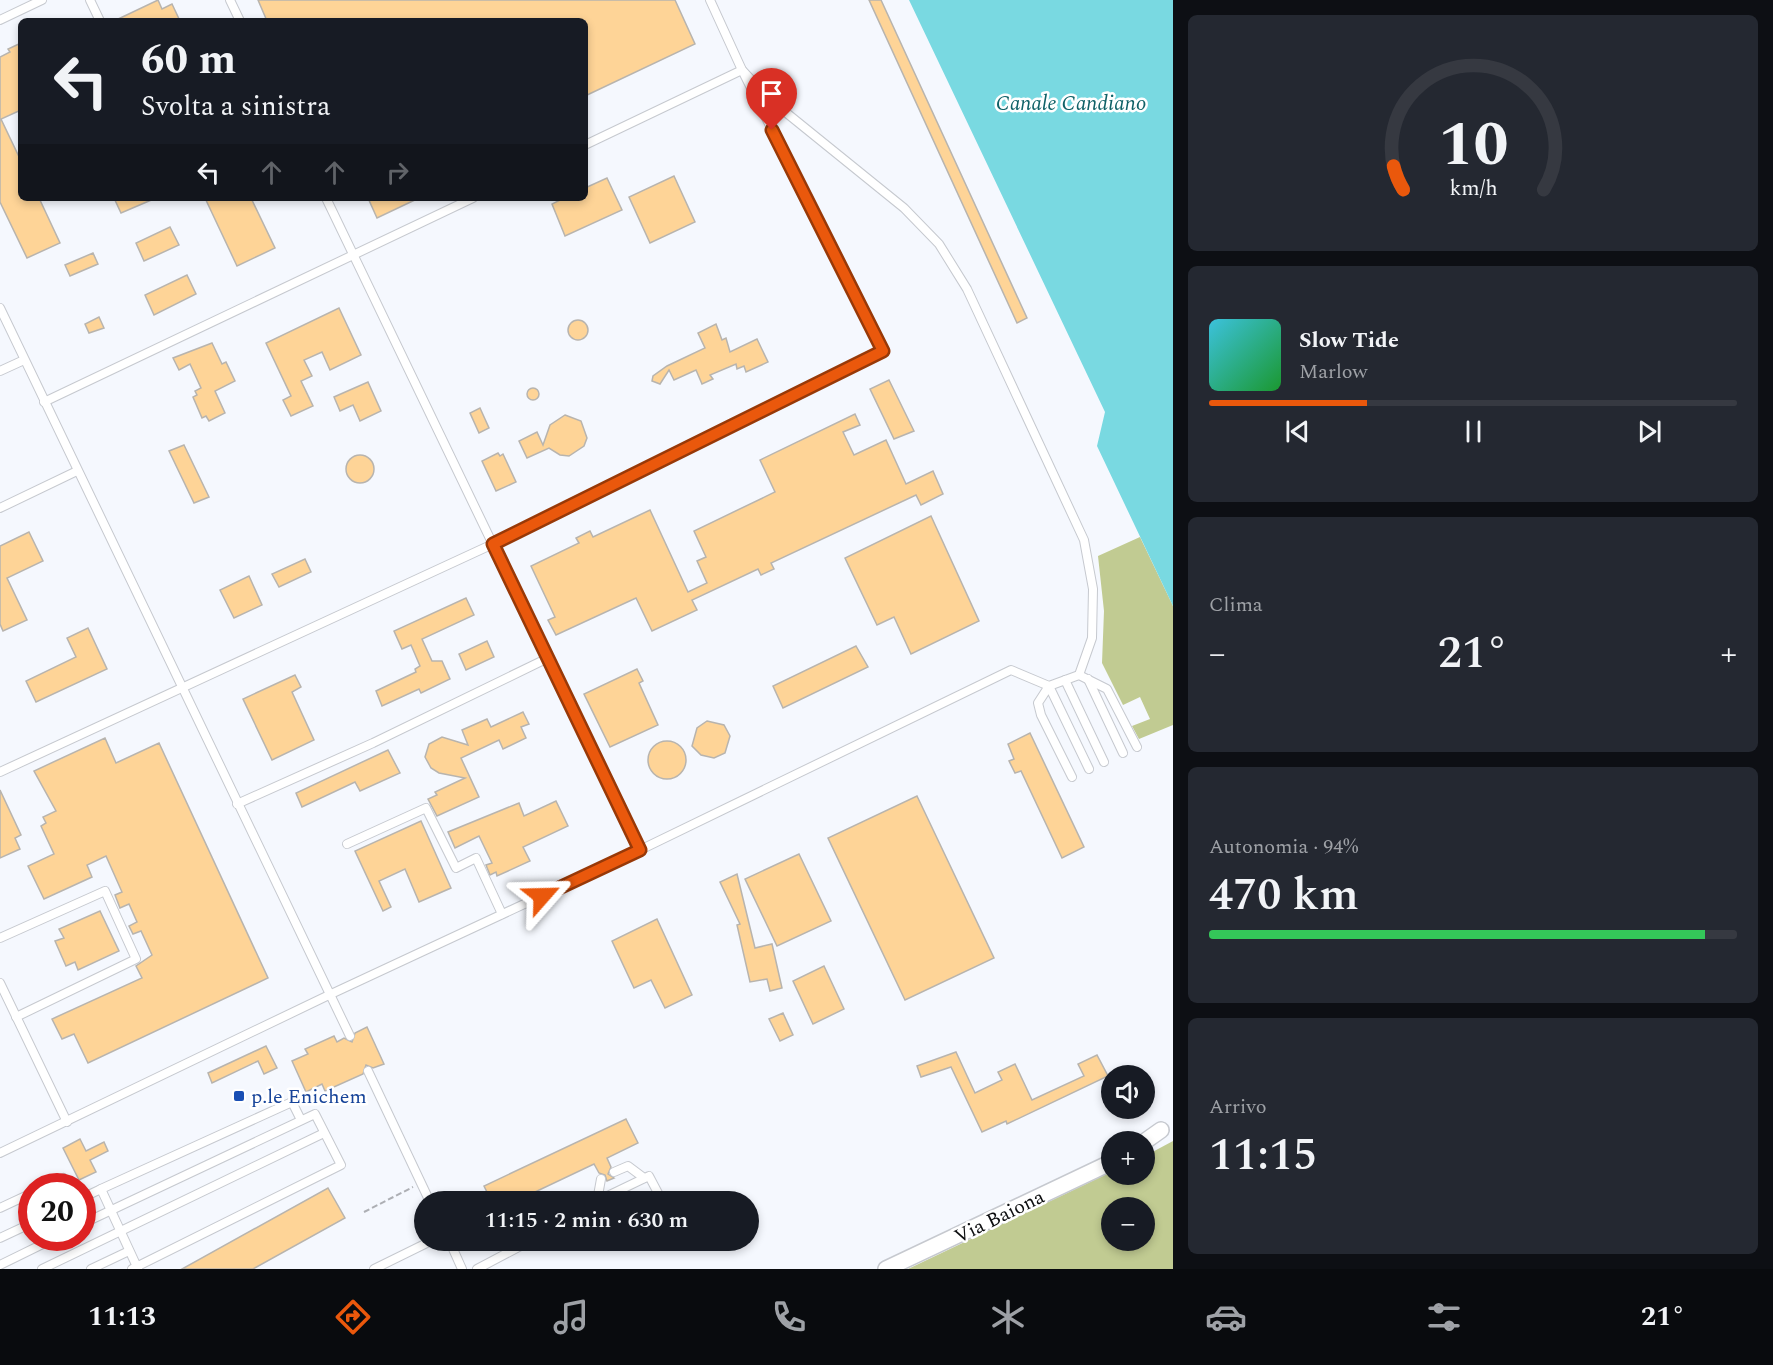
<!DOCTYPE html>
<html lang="it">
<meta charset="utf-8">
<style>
body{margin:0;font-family:Spectral,serif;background:#242831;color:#f1f3f6;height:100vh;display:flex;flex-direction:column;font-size:22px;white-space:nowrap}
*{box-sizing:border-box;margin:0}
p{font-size:20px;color:#9ea1a6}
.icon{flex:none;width:33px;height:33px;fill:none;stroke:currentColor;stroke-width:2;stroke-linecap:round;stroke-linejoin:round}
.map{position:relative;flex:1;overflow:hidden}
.panel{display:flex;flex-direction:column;gap:15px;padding:15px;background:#0d0f14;width:600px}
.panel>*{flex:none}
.guide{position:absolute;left:18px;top:18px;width:570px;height:183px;border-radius:9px;box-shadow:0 3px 9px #0003;background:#171b24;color:#f1f3f6;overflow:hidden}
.tools{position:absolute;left:1101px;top:1065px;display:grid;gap:12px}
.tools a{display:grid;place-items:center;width:54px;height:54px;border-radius:50%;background:#171b24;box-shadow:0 3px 9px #0003;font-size:30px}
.speed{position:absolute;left:18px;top:1173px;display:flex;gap:12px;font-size:30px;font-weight:700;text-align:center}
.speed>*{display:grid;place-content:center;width:78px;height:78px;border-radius:50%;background:#171b24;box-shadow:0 3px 9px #0003;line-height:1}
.speed .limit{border:9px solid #d22;background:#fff;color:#111}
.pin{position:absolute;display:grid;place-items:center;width:51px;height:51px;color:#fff;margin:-62px -26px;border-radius:50% 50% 50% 0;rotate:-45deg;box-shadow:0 0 6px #0007}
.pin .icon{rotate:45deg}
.me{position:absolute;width:66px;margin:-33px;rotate:65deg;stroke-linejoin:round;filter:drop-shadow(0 0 4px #0008)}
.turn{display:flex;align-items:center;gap:21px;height:126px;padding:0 24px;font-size:27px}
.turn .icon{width:78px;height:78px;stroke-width:2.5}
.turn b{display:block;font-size:42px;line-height:51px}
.lanes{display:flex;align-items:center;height:57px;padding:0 24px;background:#0003;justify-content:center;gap:30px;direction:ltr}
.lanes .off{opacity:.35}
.big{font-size:45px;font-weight:600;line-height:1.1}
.panel .card{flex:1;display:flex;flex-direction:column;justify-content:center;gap:9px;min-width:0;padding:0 21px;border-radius:9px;background:#242831}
.panel .dial{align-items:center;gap:0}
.dial svg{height:156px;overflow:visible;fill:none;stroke:#363941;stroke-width:7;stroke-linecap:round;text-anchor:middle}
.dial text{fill:#f1f3f6;stroke:none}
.song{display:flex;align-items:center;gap:18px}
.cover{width:72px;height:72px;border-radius:9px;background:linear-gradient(135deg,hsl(190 70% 55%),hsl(130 70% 35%))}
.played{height:6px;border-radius:3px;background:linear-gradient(90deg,#ea580c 30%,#363941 30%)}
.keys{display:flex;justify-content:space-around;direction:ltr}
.heat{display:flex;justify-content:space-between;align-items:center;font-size:33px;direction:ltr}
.charge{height:9px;border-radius:4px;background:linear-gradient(90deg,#34c759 94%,#363941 0)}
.trip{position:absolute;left:414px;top:1191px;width:345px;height:60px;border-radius:30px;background:#171b24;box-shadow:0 3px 9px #0003;font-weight:600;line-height:60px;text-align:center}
.tabs{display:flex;height:96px;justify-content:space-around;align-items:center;background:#090b0e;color:#9ea1a6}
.tabs .icon{width:42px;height:42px}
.tabs .current{color:#ea580c}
.tabs b{font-size:27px;color:#f1f3f6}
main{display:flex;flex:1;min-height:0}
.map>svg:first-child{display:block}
.green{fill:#c1cb92;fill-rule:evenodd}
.water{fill:#79d9e1}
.building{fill:#fed497;stroke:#b8b4ae;stroke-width:1.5}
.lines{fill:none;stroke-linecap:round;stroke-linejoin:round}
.service-casing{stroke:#c6c9cf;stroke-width:10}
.minor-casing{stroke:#c6c9cf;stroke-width:18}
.path{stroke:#adafb4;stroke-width:2;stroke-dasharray:6 3;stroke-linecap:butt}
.service{stroke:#fff;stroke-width:8}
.minor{stroke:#fff;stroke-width:15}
.route-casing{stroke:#983908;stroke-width:15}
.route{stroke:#ea580c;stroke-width:10}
.transit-dot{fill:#1a4fb4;stroke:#fff;stroke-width:2}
.labels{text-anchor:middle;stroke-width:5;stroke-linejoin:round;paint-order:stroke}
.transit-label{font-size:20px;fill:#164399;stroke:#fff;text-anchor:start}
.street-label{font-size:20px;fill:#0c0d0f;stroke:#fff}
.water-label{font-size:21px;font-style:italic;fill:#0f6167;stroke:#fff}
</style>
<main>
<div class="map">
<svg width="1173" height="1269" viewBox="0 0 1173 1269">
<rect width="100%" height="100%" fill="#f5f8fe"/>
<g class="green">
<polygon points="1140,537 1173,606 1173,725 1139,739 1132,726 1150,719 1140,697 1123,705 1102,663 1104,611 1098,556"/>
<path d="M1173,1141v128h-265l203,-97 1,2h32l1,-18zM1112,1208h32v32h-32z"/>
</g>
<polygon class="water" points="909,0 1173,0 1173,606 1097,446 1105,412"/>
<g class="building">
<polygon points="158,0 162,9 172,4 180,21 114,21"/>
<polygon points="258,0 675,0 695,44 585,96 585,21 267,21"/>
<polygon points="869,0 881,0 1027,318 1017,323"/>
<polygon points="21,43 21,110 1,119 21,161 21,198 39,198 60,243 27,258 0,202 0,57 10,52 8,49"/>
<polygon points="674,176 695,222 650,243 629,197"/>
<polygon points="607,178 622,210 565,236 552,204 564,198 585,198 585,188"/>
<polygon points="114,198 156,198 121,213"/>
<polygon points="205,198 251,198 275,248 237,266"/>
<polygon points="368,198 419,198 377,218"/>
<polygon points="170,227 179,245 144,261 136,243"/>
<polygon points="93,253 98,264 70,276 65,265"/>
<polygon points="187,275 196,294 154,315 145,295"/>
<polygon points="339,308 361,355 330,370 322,352 304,360 312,376 301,381 313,406 291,416 283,400 291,396 266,343"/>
<polygon points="99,317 104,328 89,333 85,324"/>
<circle cx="578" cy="330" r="10"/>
<polygon points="716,324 722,340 726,338 730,352 757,339 768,362 746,372 744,366 737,369 736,364 710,375 713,379 702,384 696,370 674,380 669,370 660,384 652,381 653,376 667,366 705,348 698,333"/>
<polygon points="212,343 222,364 226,362 235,381 215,391 225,413 209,421 206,416 202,418 193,397 197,395 195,391 201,388 190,364 179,370 173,358"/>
<polygon points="889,380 914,431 894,439 870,389"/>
<polygon points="368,382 381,411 360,421 353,405 340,411 334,397"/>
<circle cx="533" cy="394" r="6"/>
<polygon points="480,408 489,428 479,433 470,413"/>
<polygon points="855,414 860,425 843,432 854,455 886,440 906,484 933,471 943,494 921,505 916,495 771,563 774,569 761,575 758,569 692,600 697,610 652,631 636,598 556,635 548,620 555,617 531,566 579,543 576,538 590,531 593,537 650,510 688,592 707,583 697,561 706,557 694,531 775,492 760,460"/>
<polygon points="565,415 581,421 587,438 584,446 569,456 560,455 549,448 527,458 519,441 537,432 543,445 550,425"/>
<polygon points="184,445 209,497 194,503 169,451"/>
<polygon points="498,453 500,456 503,454 516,482 496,491 482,461"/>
<circle cx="360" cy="469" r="14"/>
<polygon points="931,516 979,621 911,654 894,617 877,625 845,558"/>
<polygon points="29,532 43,561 7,578 27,620 3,631 0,624 0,546"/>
<polygon points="305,559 311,572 279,587 272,574"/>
<polygon points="249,576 262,605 234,618 220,590"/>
<polygon points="466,598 474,615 422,639 432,661 442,661 450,679 421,693 419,689 382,706 376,691 416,672 415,669 420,666 411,645 402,649 394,631"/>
<polygon points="88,628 107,669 36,702 26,681 76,657 67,638"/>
<polygon points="487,641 494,657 466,670 459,654"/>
<polygon points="856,646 868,667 783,708 773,686"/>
<polygon points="637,669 643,681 639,683 658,725 610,747 584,694"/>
<polygon points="295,675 301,687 292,692 314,740 272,760 243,699"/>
<polygon points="523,712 529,724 521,727 526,738 503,749 499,740 461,758 479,797 437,816 428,799 437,795 435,792 465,778 439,773 431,768 425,757 429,744 442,737 468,745 462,730 487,719 491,727"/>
<polygon points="707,721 724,725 730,736 725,753 714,758 701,755 692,746 697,728"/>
<polygon points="1030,733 1084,847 1062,858 1021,771 1015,773 1009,761 1014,759 1008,744"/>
<polygon points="105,738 116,763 159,743 268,978 88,1063 74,1034 62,1039 52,1019 142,978 136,966 152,955 141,931 133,934 129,926 137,922 129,904 120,908 115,895 122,892 106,856 87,865 92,877 44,899 28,866 54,854 41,826 46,823 43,817 56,811 34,771"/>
<circle cx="667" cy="760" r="19"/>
<polygon points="388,750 400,773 360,791 355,782 302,807 296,793"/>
<polygon points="0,790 21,835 15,838 20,849 0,858"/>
<polygon points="917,796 994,958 905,1000 828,838"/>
<polygon points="556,801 568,826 523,847 530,861 497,876 496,872 490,875 486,865 492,863 479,836 455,848 448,832 519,803 524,816"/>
<polygon points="421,821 451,888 419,902 405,869 379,881 391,907 383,911 355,851"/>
<polygon points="799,854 831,921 777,946 745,879"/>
<polygon points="737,874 755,948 772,944 782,988 770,991 767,979 750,982 737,925 740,924 720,882"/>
<polygon points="100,911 119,951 78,970 75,962 66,966 55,941 64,938 59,929"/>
<polygon points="657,919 692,995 665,1008 651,980 634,988 612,941"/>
<polygon points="824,966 844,1009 813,1024 793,981"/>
<polygon points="783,1013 793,1035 780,1041 769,1019"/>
<polygon points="367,1027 384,1064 373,1068 366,1065 363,1074 325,1091 322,1084 306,1092 292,1061 308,1054 305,1049 334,1036 337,1042 344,1038 352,1042 355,1033"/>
<polygon points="266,1046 277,1068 264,1074 258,1061 212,1083 208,1073"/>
<polygon points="956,1052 975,1093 1002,1080 998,1072 1015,1064 1032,1100 1084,1076 1078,1064 1097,1055 1108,1076 1007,1124 1006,1121 982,1132 951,1067 921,1077 917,1066"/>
<polygon points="626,1119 638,1143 607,1158 611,1167 608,1174 614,1178 607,1181 605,1175 599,1173 594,1164 514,1202 492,1202 484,1186"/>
<polygon points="80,1139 86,1151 104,1142 108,1151 90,1160 96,1172 79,1180 63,1148"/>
<polygon points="328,1188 345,1218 253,1269 182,1269"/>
</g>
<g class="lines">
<g class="service-casing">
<g id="service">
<polyline points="90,0 100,21"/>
<polyline points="230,0 240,21"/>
<polyline points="710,0 742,70 768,98 904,208 939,244 967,289 1084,540 1093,589 1092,638 1079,675"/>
<polyline points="0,20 42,0"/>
<polyline points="326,198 640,850"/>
<polyline points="0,308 350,1036"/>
<polyline points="0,371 24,360"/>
<polyline points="44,402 473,198"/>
<polyline points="0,508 77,471"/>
<polyline points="1088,679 1123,753"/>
<polyline points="1065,680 1104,762"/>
<polyline points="0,772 493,544 883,351 742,70 585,145"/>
<polyline points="1072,777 1041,715 1038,703 1049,686 1089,769"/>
<polyline points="237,804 373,743 548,658"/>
<polyline points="347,844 426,808 456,868 476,858 502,914"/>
<polyline points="0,938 105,891 136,959 16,1017"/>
<polyline points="0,983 67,1122"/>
<polyline points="368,1071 430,1202"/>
<polyline points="0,1153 329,995 640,850 1011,670 1049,686 1079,675 1107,689 1137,747"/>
<polyline points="614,1172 628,1166 644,1178"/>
<polyline points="45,1186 63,1178 68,1186"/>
<polyline points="101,1189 292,1102 301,1120"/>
<polyline points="82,1198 101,1189 138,1269"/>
<polyline points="597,1201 601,1179"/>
<polyline points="595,1202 649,1176 658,1193 640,1202"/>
<polyline points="0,1208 32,1193"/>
<polyline points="82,1224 315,1114 341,1165 132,1269"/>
<polyline points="0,1238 32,1223"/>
<polyline points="449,1240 462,1269"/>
<polyline points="0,1265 55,1238"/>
<polyline points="42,1269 324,1133"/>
<polyline points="91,1269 129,1251"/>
<polyline points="374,1269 433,1240"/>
<polyline points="477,1269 532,1240"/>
</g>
</g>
<g class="minor-casing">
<g id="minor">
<polyline points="1144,1142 1161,1130"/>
<polyline points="886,1269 1112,1162"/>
</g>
</g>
<polyline class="path" points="364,1212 413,1187"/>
<use href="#service" class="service"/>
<use href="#minor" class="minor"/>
</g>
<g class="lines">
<g class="route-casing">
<polyline id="route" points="542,896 640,850 493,544 883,351 772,130"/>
</g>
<use href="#route" class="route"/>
</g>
<rect class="transit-dot" x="233" y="1090" width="12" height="12" rx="3"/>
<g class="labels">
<g class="transit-label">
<text x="251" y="1103">p.le Enichem</text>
</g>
<g class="street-label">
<text transform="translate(999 1216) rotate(-26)" y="7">Via Baiona</text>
</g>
<g class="water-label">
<text x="1071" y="110">Canale Candiano</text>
</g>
</g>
</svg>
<div class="tools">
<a><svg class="icon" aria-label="sound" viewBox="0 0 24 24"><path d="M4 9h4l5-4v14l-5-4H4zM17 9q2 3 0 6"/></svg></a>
<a>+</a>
<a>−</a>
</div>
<div class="speed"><div class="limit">20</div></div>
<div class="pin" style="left:772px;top:130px;background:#d93025"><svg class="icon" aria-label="arrive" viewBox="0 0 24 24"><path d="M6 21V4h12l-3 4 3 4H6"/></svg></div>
<svg class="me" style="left:542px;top:896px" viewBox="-20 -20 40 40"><path d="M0-17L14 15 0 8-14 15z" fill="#ea580c" stroke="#fff" stroke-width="4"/></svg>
<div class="trip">11:15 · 2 min · 630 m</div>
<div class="guide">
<div class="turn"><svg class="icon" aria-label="left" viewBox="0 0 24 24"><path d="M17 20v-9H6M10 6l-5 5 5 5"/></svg><div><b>60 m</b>Svolta a sinistra</div></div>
<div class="lanes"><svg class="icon" aria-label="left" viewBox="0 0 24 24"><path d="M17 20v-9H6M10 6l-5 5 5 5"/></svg><svg class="icon off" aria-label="ahead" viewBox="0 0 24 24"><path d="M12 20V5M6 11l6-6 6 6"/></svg><svg class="icon off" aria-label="ahead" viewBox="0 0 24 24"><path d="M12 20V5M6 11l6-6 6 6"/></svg><svg class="icon off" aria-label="right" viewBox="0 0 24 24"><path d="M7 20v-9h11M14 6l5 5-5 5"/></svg></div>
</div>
</div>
<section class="panel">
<div class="card dial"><svg viewBox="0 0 100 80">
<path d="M14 69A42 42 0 1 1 86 69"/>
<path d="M14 69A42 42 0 0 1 9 57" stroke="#ea580c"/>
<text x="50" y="56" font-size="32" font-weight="700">10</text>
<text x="50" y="72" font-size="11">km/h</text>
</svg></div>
<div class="card">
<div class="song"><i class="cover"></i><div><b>Slow Tide</b><p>Marlow</p></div></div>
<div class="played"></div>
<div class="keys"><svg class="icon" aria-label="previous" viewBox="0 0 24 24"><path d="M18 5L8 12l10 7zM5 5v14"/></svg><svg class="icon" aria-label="pause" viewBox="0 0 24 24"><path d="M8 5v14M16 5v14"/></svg><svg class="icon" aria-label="next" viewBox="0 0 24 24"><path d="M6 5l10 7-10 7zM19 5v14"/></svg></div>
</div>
<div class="card"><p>Clima</p>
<div class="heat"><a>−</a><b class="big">21°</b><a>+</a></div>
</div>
<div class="card"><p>Autonomia · 94%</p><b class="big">470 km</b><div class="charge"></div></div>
<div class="card"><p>Arrivo</p><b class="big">11:15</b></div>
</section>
</main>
<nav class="tabs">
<b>11:13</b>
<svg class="icon current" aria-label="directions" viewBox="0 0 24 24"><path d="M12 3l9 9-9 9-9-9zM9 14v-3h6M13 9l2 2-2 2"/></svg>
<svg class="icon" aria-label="music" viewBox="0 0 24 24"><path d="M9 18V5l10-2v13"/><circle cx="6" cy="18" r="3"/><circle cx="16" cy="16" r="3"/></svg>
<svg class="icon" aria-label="phone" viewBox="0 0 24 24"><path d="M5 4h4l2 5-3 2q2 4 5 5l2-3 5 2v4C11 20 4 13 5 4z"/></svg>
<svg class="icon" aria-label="climate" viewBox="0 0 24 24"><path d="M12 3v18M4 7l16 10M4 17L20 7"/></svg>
<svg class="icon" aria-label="car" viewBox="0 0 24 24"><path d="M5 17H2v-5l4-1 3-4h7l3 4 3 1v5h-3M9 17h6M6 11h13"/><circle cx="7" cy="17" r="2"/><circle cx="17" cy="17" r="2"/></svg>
<svg class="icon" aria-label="filters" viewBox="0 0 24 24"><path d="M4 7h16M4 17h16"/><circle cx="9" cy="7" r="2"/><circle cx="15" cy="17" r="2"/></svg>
<b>21°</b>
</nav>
